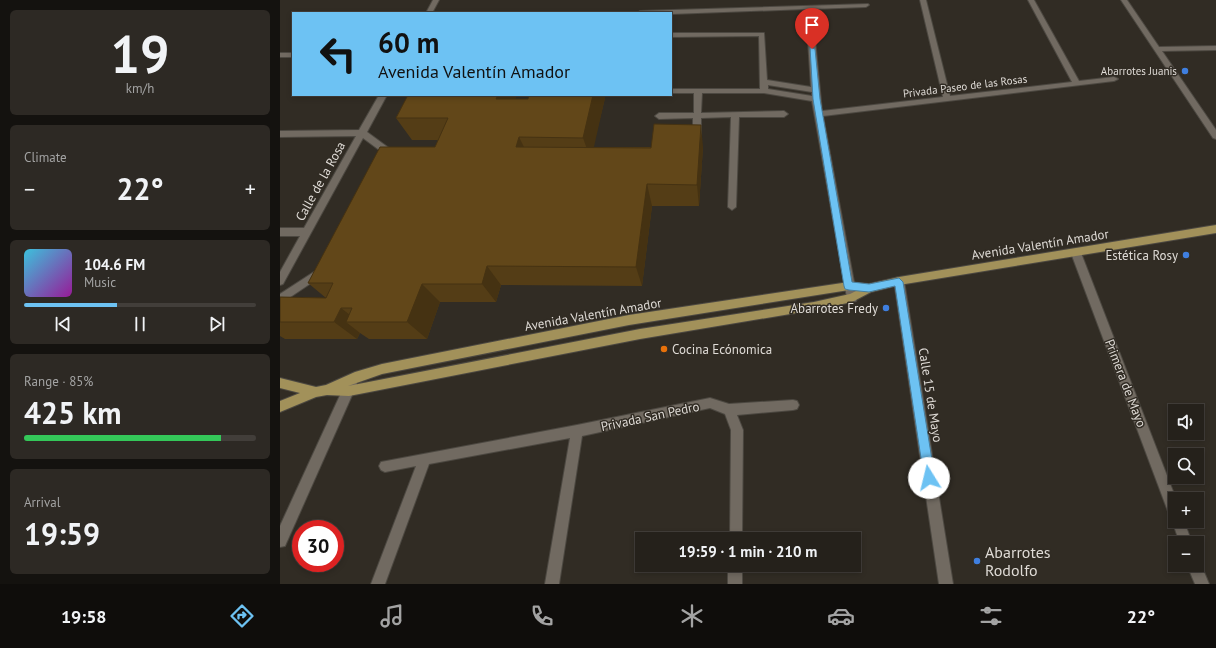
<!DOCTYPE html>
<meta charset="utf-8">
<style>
body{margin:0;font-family:"PT Sans",sans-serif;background:#2d2924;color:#f1f3f6;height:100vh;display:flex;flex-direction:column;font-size:15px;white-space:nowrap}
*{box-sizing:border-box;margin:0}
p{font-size:13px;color:#a3a3a3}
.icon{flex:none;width:22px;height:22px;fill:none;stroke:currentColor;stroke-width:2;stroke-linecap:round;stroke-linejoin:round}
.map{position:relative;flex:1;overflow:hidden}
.drawer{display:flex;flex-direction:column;gap:10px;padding:10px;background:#14120f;width:280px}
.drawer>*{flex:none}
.hud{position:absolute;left:12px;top:12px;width:380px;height:84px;border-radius:0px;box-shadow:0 2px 6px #0003,0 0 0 1px #423e3a;background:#6dc2f3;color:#111;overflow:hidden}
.controls{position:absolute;left:888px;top:404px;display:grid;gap:8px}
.controls a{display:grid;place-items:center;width:36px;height:36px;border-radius:0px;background:#25211b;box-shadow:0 2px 6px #0003,0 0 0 1px #423e3a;font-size:20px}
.speed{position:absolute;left:12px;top:520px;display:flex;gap:8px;font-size:20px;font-weight:700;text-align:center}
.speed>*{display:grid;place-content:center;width:52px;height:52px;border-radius:50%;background:#25211b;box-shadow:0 2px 6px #0003,0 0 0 1px #423e3a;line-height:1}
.speed .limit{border:6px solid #d22;background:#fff;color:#111}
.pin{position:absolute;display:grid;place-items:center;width:34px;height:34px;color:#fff;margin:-41px -17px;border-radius:50% 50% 50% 0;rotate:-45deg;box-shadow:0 0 4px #0007}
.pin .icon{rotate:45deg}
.me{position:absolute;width:44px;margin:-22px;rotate:351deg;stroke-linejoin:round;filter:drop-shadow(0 0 3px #0008)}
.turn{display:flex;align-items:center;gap:14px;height:84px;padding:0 20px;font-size:18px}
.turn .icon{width:52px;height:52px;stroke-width:2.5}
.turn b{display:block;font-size:28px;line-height:34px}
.big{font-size:30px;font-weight:700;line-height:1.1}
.drawer .tile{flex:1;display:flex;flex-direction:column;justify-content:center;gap:6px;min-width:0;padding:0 14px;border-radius:6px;background:#2d2924}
.drawer .dial{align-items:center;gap:0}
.dial b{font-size:52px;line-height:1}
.song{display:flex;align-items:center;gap:12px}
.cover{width:48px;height:48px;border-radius:6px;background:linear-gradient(135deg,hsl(190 70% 55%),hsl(300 70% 35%))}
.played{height:4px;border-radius:2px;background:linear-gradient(90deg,#6dc2f3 40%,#423e3a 40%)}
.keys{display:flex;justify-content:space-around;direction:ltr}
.heat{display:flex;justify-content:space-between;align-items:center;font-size:22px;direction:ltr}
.charge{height:6px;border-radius:3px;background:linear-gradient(90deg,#34c759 85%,#423e3a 0)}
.trip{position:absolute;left:355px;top:532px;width:226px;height:40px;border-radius:0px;background:#25211b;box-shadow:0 2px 6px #0003,0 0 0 1px #423e3a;font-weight:700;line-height:40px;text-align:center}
.menu{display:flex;height:64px;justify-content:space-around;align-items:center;background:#0f0d0b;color:#a3a3a3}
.menu .icon{width:28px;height:28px}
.menu .current{color:#6dc2f3}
.menu b{font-size:18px;color:#f1f3f6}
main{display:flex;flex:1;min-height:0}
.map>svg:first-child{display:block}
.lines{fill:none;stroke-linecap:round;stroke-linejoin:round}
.minor-casing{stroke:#4c4841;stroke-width:2}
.major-casing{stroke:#4c4841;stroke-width:2}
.minor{fill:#716a61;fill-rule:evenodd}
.major{fill:#a2915a;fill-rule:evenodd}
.wall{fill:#543d16}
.shaded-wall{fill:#453212}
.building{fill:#624719;stroke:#453212}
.route{fill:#6dc2f3;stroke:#477e9e}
.shop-dot{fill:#3f7fe0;stroke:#312c24;stroke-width:1.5}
.food-dot{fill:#e8710a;stroke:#312c24;stroke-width:1.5}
.labels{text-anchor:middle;stroke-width:3;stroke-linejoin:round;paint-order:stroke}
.far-poi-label{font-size:11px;fill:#dfdbd6;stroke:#312c24;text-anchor:end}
.far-street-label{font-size:11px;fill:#dfdbd6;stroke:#312c24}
.street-label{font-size:13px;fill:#dfdbd6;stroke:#312c24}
.poi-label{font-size:13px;fill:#dfdbd6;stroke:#312c24;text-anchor:end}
.near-poi-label{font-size:16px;fill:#dfdbd6;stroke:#312c24;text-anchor:start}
</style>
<main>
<section class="drawer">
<div class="tile dial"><b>19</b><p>km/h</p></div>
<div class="tile"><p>Climate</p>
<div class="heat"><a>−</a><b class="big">22°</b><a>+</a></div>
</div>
<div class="tile">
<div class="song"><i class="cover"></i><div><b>104.6 FM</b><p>Music</p></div></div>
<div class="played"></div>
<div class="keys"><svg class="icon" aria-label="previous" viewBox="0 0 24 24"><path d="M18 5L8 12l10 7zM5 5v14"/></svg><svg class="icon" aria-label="pause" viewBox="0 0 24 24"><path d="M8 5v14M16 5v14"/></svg><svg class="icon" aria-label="next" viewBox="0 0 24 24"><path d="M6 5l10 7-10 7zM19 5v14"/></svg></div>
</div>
<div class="tile"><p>Range · 85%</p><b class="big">425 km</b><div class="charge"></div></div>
<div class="tile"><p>Arrival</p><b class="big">19:59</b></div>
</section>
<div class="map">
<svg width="936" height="584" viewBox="0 0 936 584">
<rect width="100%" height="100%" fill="#312c24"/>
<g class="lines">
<g class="minor-casing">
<g id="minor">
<polygon points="153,0 159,0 152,13 146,13"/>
<path d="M640,0h6l24,96 122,-14 -44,-82h6l45,81 35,-4 4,2 -4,2 -291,35 34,182 -1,3 -4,1 -4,-1 -1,-3 -35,-197 -48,-8h-62l-1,20 83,-2 4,3 -4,3h-45l-3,90 -4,3 -4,-3 3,-90 -30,1v19l-4,3 -4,-3v-19l-34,1 -4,-3 4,-3h35v-20h-23v-4h89l-1,-53 -88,1v-4h93l3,47 44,7 -5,-78 -135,5 -34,-1 3,-2 228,-7 1,1 -3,2 -54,2 10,102 121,-14zM488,85l44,7v4l-44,-7z"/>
<polygon points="841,0 847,0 879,47 936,46 936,50 882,51 936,130 936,139 933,138"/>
<rect x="0" y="53" width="13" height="4"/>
<polygon points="99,95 107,95 87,132 117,154 113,157 106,155 83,138 3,284 0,285 0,272 20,236 0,236 0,228 24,228 76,136 0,137 0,131 79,130"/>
<polygon points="796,249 799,250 801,253 896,499 895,521 904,521 912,543 900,543 892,521 892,519 889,514 791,253 793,250"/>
<polygon points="40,268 43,269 45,272 43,275 0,304 0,294"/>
<polygon points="619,277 622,278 624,281 673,584 659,584 614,281 616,278"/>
<polygon points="71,379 75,380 77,384 5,546 0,547 0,526 67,380"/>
<polygon points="430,398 449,404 513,400 517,401 519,405 517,409 513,410 457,415 463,430 462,539 450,539 451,430 445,414 430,408 302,436 279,584 265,584 290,438 149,464 105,584 91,584 136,466 105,472 101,470 99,466 101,462 297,425"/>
<polygon points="917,560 919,560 929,584 915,584 907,565 917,565"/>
<rect x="448" y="565" width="14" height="19"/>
</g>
</g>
<g class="major-casing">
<path id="major" d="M936,225v8l-317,52 -28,7 -19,10 -38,8 -174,29 -291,57 -22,-1 -11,2 -36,15v-11l20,-8 -20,-5v-10l36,9 10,-2 29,-13 27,-8 247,-49 220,-33 20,2 30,-7zM569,290l7,1 -6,3 -36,8 -174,27 -292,57 34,-12 247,-49z"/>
</g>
<use href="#minor" class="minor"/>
<use href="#major" class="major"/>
</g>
<polygon class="wall" points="128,95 235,95 236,97 235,99 248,99 249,95 324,95 325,98 313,147 423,147 419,206 372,206 362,286 221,285 216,302 160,302 147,339 89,339 80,333 77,339 5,339 0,336 0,297 46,298 28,283 155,147 158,140 132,140 116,118"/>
<g class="shaded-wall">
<polygon points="218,95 235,95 236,97 227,122 216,99"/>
<polygon points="313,95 324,95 325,98 311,160 303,138"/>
<polygon points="421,125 423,147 419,206 417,185"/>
<polygon points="239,137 250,159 236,147"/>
<polygon points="367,184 372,206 362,286 356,267"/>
<polygon points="207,266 221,285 216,302 202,284"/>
<polygon points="142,284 160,302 147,339 127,322"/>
<polygon points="61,308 79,322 66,322 80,333 77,339 54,322"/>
</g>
<polygon class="building" points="128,95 218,95 216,99 248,99 249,95 313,95 303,138 239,137 236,147 371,148 374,124 421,125 417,185 367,184 356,267 207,266 202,284 142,284 127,322 66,322 72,308 61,308 54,322 0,322 0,297 46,298 53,283 28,283 100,147 155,147 168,118 116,118"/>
<polygon class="route" points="530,47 535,49 540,99 572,282 589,284 619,278 623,282 655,478 653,482 649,484 645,482 644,478 615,286 589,292 569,290 565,289 564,286 533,99"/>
<g class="shop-dot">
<circle cx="905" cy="71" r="4"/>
<circle cx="906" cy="255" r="4"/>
<circle cx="606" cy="308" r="4"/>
<circle cx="697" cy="561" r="4"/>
</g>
<circle class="food-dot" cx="384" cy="349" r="4"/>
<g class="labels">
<g class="far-poi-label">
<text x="897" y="75">Abarrotes Juanis</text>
</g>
<g class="far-street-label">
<text transform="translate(685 86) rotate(-7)" y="4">Privada Paseo de las Rosas</text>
</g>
<g class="street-label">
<text transform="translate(40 181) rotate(-61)" y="5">Calle de la Rosa</text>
<text transform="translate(760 244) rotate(-9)" y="5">Avenida Valentín Amador</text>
<text transform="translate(313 314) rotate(-10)" y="5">Avenida Valentín Amador</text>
<text transform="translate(846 383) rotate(69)" y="5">Primera de Mayo</text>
<text transform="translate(651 395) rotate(81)" y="5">Calle 15 de Mayo</text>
<text transform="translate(370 416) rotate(-12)" y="5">Privada San Pedro</text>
</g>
<g class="poi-label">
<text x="898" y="260">Estética Rosy</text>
<text x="598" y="313">Abarrotes Fredy</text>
<text x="392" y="354" text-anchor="start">Cocina Ecónomica</text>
</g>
<g class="near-poi-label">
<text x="705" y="558">Abarrotes<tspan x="705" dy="18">Rodolfo</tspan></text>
</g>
</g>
</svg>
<div class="controls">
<a><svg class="icon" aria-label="sound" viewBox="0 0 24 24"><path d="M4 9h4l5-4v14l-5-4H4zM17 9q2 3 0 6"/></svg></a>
<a><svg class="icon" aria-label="search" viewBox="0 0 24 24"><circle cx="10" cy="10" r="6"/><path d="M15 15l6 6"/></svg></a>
<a>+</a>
<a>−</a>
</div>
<div class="speed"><div class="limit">30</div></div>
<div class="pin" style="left:532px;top:49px;background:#d93025"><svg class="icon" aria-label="arrive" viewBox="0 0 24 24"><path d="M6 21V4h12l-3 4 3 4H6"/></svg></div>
<svg class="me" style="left:649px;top:478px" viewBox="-20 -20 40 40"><circle r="19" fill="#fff"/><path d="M0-13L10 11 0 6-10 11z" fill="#6dc2f3"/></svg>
<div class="trip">19:59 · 1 min · 210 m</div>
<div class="hud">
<div class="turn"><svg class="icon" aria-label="left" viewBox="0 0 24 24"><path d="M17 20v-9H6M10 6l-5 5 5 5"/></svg><div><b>60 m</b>Avenida Valentín Amador</div></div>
</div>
</div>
</main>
<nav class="menu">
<b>19:58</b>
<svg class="icon current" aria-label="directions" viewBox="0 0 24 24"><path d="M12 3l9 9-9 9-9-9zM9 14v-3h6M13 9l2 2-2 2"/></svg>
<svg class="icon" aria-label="music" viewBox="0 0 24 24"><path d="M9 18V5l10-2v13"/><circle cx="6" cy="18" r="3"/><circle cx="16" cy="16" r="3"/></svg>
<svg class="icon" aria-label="phone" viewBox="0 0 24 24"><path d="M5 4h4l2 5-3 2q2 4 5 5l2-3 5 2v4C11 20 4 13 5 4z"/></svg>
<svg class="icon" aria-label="climate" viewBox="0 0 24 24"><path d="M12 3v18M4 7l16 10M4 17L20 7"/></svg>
<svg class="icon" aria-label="car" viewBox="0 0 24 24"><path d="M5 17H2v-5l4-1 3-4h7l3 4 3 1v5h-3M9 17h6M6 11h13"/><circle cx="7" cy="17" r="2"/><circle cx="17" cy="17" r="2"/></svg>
<svg class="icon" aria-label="filters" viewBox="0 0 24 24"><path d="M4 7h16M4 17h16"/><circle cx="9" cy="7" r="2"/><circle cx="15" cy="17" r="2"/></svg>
<b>22°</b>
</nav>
